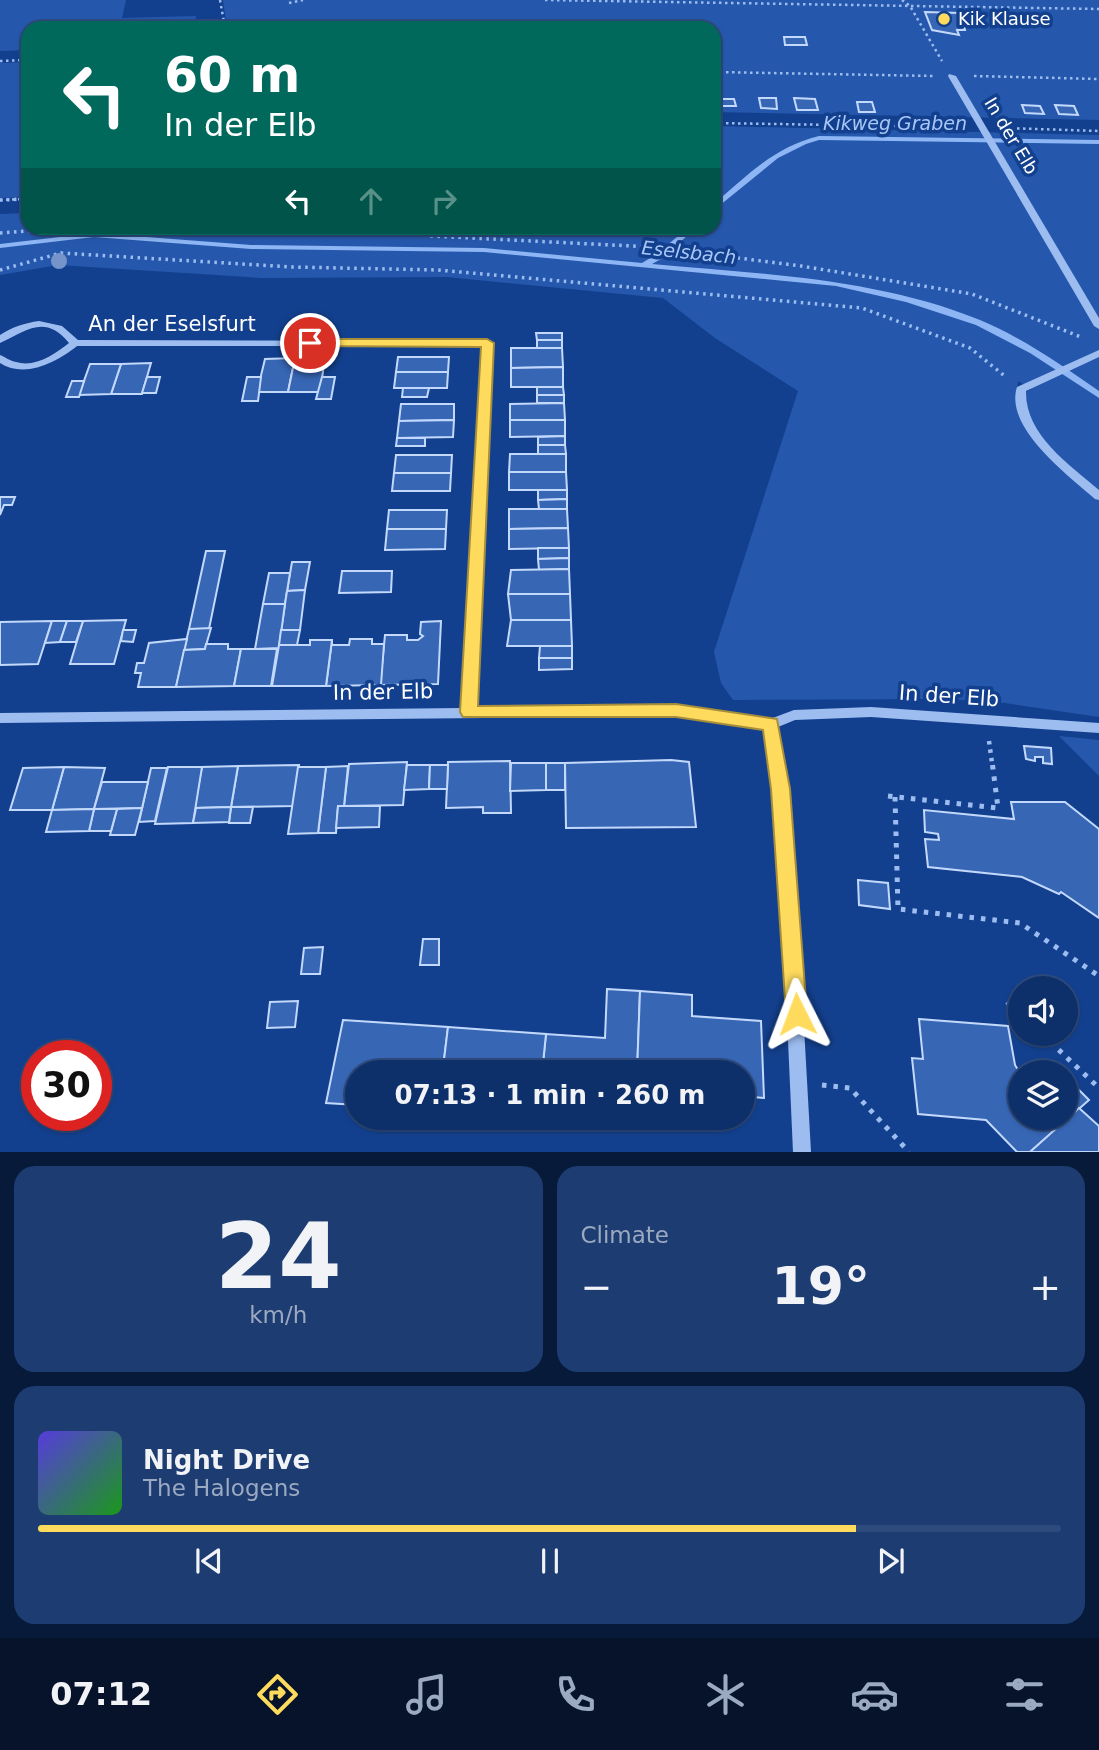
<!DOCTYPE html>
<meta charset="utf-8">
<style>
body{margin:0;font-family:"DejaVu Sans",sans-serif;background:#1c3c72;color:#f1f3f6;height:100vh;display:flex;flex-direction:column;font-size:26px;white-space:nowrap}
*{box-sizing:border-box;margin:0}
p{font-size:23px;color:#9ba9c1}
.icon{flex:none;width:38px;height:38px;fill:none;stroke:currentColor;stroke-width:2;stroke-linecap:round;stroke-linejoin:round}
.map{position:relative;height:1152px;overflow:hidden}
.drawer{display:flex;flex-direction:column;gap:14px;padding:14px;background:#081a3a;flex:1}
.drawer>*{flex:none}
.guide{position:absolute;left:21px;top:21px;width:700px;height:214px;border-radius:21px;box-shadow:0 2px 5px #0004,0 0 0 2px #2e4b7e;background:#00695c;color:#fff;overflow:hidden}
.controls{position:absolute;left:1008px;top:976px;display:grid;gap:14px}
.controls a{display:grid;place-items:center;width:70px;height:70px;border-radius:50%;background:#0e306a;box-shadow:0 2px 5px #0004,0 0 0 2px #2e4b7e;font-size:35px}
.speed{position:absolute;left:21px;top:1040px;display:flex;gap:14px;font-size:35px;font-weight:700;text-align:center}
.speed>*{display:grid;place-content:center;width:91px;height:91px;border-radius:50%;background:#0e306a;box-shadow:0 2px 5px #0004,0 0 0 2px #2e4b7e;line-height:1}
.speed .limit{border:10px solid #d22;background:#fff;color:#111}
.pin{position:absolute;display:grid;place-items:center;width:60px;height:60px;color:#fff;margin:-30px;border:4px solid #fff;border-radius:50%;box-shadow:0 2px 7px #0007}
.me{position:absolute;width:77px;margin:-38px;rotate:357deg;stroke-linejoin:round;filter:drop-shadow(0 0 5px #0008)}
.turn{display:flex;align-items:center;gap:24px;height:147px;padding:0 28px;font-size:32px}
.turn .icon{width:91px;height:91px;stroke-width:2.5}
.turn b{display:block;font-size:49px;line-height:60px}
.lanes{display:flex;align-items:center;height:66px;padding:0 28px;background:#0003;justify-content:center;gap:35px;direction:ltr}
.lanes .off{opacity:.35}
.big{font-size:52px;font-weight:800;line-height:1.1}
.drawer .widget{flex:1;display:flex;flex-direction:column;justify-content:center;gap:10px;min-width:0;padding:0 24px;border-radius:21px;background:#1c3c72}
.drawer .dial{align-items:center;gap:0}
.dial b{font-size:91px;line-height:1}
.song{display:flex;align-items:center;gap:21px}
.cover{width:84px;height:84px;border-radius:10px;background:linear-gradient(135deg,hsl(250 70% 55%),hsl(120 70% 35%))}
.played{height:7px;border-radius:4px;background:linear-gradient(90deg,#ffdb5d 80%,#2e4b7e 80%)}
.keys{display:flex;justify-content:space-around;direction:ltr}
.heat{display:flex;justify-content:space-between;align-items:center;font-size:38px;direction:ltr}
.drawer .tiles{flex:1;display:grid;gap:14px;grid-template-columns:1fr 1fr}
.widget:last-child{grid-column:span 2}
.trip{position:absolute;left:345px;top:1060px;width:410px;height:70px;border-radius:35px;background:#0e306a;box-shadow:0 2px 5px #0004,0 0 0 2px #2e4b7e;font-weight:800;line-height:70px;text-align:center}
.dock{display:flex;height:112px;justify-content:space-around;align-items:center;background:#06132a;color:#9ba9c1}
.dock .icon{width:49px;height:49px}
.dock .selected{color:#ffdb5d}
.dock b{font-size:32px;color:#f1f3f6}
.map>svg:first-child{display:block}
.green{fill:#2558ad}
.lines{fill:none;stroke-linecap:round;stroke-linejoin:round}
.stream{fill:#8eb6f4;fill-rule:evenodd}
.building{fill:#3766b5;stroke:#c3d9fc;stroke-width:2}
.path-far3{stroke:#9dbdf1;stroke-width:2.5;stroke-dasharray:2.5 3.5;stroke-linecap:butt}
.path-far2{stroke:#9dbdf1;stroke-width:3.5;stroke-dasharray:2.5 4.5;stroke-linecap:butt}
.path-far1{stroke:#9dbdf1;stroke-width:4.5;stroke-dasharray:3.5 5;stroke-linecap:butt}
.path{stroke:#9dbdf1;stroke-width:5;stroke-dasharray:4.5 7;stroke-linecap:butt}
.minor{fill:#9dbdf1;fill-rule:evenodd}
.tree{fill:#7494ca}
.route{fill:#ffdb5d;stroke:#a68e3c;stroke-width:2}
.poi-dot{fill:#ffdb5d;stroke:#13408e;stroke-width:2.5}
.labels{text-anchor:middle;stroke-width:7;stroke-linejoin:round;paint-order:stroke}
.far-poi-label{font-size:18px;fill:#fff;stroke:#13408e;text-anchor:start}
.far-street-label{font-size:18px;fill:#fff;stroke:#13408e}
.far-water-label{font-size:19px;font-style:italic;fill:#a8c7f8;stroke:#13408e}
.street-label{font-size:21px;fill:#fff;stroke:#13408e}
</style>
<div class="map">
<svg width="1099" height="1152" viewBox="0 0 1099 1152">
<rect width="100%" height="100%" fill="#13408e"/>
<g class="green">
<polygon points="0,0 126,0 122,18 196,16 194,28 28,28 28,50 0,51"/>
<polygon points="223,0 1099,0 1099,120 714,112 714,28 227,28"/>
<polygon points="28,62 28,197 0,198 0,63"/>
<path d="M714,126l385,9v356c-27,-24 -82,-57 -74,-99l7,-3 -14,-8c-9,52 47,87 81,119v217l-94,-14 -59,-4 -213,1 -12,-17 -7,-31 84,-261 -83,-53 -52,-40 -216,-21 -185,1 -204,-13 -58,10v-61l28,-1v15h686z"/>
<polygon points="1059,736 1099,740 1099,776"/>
</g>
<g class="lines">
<g class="stream">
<path d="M819,136l280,4v4l-280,-4 -13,4 -28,14 -64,52v-6c34,-29 60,-57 105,-68z"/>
<path d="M688,228h8l-35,31 -9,5c110,10 224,14 328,56 43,18 81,45 119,71v7l-69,-45 -54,-28 -70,-23 -70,-16 -352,-34 -233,-3 -157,-12 -94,11v-4l94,-11 157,12 233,3 158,15 13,-8z"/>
</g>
</g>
<g class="building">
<polygon points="925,12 960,13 965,30 957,30 959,35 932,30"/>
<polygon points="486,21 506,21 505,28 485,27"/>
<polygon points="784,37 805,37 807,45 785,45"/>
<polygon points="759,98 776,98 777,109 761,108"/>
<polygon points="794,98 815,99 818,110 797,110"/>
<polygon points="715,99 734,99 736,106 716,106"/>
<polygon points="857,102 872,102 875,112 859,112"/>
<polygon points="1022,105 1040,106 1044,114 1025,113"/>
<polygon points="1055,105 1074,106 1078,115 1059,114"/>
<polygon points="536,333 562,333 562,340 537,340"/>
<rect x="537" y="340" width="25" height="8"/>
<polygon points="511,348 562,348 563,367 511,368"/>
<polygon points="398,357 449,357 448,372 396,372"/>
<polygon points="295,358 288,392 257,392 265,359"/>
<polygon points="295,358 325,358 320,392 288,392"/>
<polygon points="151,363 142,394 111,394 121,364"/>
<polygon points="90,364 121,364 111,394 79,395"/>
<polygon points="563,367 563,387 511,387 511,368"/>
<polygon points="396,372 448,372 447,388 394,388"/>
<polygon points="147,377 160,377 156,393 142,393"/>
<polygon points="247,377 261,377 258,401 242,401"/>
<polygon points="322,377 335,377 331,399 316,399"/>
<polygon points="72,381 84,381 79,397 66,397"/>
<polygon points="537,387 563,387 564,395 537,395"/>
<polygon points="403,388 429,388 427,397 402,397"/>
<rect x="537" y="395" width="27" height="8"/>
<polygon points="564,403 565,420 510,420 510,404"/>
<polygon points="401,404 454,404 454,420 399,421"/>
<polygon points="454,420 453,437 397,438 399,421"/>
<polygon points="510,420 565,420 565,436 510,437"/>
<polygon points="565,436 565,445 538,445 538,437"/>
<polygon points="397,438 425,438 425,446 396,446"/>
<polygon points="538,445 565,445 566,454 538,454"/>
<polygon points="510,454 566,454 566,472 509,472"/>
<polygon points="396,455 452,455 451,473 394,473"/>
<polygon points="509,472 566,472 567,490 509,490"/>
<polygon points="394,473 451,473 450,491 392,491"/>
<polygon points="538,490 567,490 567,499 538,500"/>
<polygon points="0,497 15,497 12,505 4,505 0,515"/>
<polygon points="567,499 567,509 539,509 538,500"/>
<polygon points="509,509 567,509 568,528 509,529"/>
<polygon points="389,510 447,510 446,529 387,529"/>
<polygon points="568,528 569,548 509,549 509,529"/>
<polygon points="387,529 446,529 445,549 385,550"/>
<polygon points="538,548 569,548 569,558 538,559"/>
<polygon points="206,551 225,551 209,629 189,629"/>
<polygon points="569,558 569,569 539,570 538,559"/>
<polygon points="292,562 310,562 305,590 287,591"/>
<polygon points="569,569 570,594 508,594 511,570"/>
<polygon points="342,571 392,571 391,592 339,593"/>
<polygon points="269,573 290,573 285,604 263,604"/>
<polygon points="305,590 300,630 281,630 287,591"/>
<polygon points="508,594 570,594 571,620 511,620"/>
<polygon points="263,604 285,604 279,648 255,649"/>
<polygon points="126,620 114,664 70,664 83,621"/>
<polygon points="511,620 571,620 572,646 507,646"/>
<polygon points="52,621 38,664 0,665 0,622"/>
<polygon points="52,621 67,621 60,642 45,643"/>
<polygon points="67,621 83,621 76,642 60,642"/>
<polygon points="441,621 438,684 380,685 385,635 407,635 407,640 418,640 423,636 420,634 421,622"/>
<polygon points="211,628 205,649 184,650 189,629"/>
<polygon points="123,630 136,630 133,642 121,641"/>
<polygon points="281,630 300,630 297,645 279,645"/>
<polygon points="187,639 176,687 138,687 141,673 135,673 137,663 144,663 149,643"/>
<polygon points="350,639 372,639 372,644 384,644 381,685 326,686 332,640 332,645 349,645"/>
<polygon points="310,640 332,640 326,686 272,686 279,645 310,645"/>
<polygon points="206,644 228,644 228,649 241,649 234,686 176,687 184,650 205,649"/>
<polygon points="540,646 572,646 572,658 539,658"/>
<polygon points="241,649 277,649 271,686 234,686"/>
<polygon points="539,658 572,658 572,669 539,670"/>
<polygon points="1024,746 1051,748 1052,764 1043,763 1043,757 1035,757 1035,761 1026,759"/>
<polygon points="671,760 689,762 696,827 566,828 565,763"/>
<polygon points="510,761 511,813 483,813 483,807 446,808 448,762"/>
<polygon points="407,762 403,805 344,806 349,764"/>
<polygon points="511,763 546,763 546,790 510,791"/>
<rect x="546" y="763" width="19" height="27"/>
<polygon points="299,765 293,806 231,807 238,766"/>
<polygon points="407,765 430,765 429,789 404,790"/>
<polygon points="430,765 448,765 447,789 429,789"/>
<polygon points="238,766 231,807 194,808 202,767"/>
<polygon points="348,766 344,806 338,806 336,833 318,833 326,767"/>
<polygon points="64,767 105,768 94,809 52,810"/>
<polygon points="64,767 52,810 10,810 23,768"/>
<polygon points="168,767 202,767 193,823 155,824"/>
<polygon points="298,767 326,767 318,833 288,834"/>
<polygon points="151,768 167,768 155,821 139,822"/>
<polygon points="102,782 148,782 142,808 94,809"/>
<polygon points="1011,802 1065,802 1099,829 1099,918 1061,892 1059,894 1022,877 928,867 925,839 939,840 938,834 925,832 924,810 1014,819"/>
<polygon points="338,806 380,806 379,827 336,828"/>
<polygon points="231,807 253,807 250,823 229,823"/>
<polygon points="231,807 229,822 193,823 196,808"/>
<polygon points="142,808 135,835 110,835 117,809"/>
<polygon points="94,809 117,809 111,831 89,831"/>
<polygon points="94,809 89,831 46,832 52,810"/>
<polygon points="858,880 888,883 890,909 859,905"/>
<polygon points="423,939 439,939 439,965 420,965"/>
<polygon points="323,947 320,974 301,974 304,948"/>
<polygon points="607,989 640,991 637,1073 542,1073 546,1034 605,1038"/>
<polygon points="640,991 692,995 692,1016 761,1021 764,1098 742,1096 742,1073 637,1073"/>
<polygon points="298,1001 295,1027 267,1028 270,1002"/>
<polygon points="919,1019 1008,1026 1015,1065 1020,1073 1020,1118 1066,1118 1066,1077 1089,1100 1030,1152 1017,1152 986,1120 918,1114 912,1058 923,1059"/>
<polygon points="343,1020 448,1027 443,1068 447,1068 446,1073 357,1073 357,1105 326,1103"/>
<polygon points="448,1027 546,1034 542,1073 446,1073 447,1068 443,1068"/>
<polygon points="1050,1062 1061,1073 1038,1073"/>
<polygon points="1079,1108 1099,1126 1099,1152 1030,1152"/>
<polygon points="537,1118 636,1118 635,1126"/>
</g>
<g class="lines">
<g class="path-far3">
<polyline points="220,0 225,28"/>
<polyline points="545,0 1099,9"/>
<polyline points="902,0 910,6 942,61"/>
<polyline points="289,3 303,0"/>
<polyline points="0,61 28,60"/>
<polyline points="714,72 934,76"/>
<polyline points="974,76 1099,79"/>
<polyline points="714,123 958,127"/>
<polyline points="1005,128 1099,131"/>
<polyline points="0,200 28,199"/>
</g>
<g class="path-far2">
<polyline points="0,200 26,199"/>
<polyline points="151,228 387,234 400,228"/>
<polyline points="411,228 431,236 652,247 801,266 972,294 1081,337"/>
<polyline points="0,233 71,228"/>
<polyline points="0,270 61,253 292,267 438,270 862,308 970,348 1006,377"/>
</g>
<polyline class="path-far1" points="989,741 992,763"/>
<g class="path">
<polyline points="888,796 998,808 992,761"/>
<polyline points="895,797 898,909 1020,923 1099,976"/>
<polyline points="1007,1002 1020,1014"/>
<polyline points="1042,1034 1099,1088"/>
<polyline points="822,1085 850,1088 909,1152"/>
</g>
<g class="minor">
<polygon points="949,74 956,76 1099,318 1099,329 1094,326 948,76"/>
<path d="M39,321l23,5 16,14 413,1 1,2 -16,365 200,-2 94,13 24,-9 77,-3 228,16v10l-228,-16 -76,3 -17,7 18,157 15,268h-18l-12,-268 -16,-156 -89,-12 -676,7v-10l462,-5 20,-362h-405c-20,16 -52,33 -77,17v-8c5,2 10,6 16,7 19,6 39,-8 53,-19 -25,-30 -43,-11 -69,0v-8c12,-8 25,-12 39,-14z"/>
<path d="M1099,350v7l-73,34c-1,44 43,73 73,99v10l-4,-1c-27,-24 -91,-71 -78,-112z"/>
</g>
</g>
<circle class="tree" cx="59" cy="261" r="8"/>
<polygon class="route" points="310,339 487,339 494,343 478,706 676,704 777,719 790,789 807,1014 804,1021 797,1024 789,1021 786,1014 771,789 763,730 676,717 463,717 460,712 481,347 305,346 305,340"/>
<circle class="poi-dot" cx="944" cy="19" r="7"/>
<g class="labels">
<g class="far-poi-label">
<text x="958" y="25">Kik Klause</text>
</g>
<g class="far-street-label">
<text transform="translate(1011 136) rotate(59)" y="6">In der Elb</text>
</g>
<g class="far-water-label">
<text x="895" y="130">Kikweg Graben</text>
<text transform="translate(689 252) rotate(6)" y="7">Eselsbach</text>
</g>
<g class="street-label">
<text x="172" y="331">An der Eselsfurt</text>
<text transform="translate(383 692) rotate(-1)" y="7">In der Elb</text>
<text transform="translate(949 696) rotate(4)" y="7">In der Elb</text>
</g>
</g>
</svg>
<div class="controls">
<a><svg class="icon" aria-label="sound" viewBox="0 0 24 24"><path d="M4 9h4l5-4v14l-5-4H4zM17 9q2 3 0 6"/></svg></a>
<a><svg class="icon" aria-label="layers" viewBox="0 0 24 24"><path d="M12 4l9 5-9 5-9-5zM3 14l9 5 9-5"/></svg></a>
</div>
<div class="speed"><div class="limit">30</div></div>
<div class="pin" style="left:310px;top:343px;background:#d93025"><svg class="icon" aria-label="arrive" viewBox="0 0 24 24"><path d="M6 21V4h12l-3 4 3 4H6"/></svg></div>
<svg class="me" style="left:797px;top:1014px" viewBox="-20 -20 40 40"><path d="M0-17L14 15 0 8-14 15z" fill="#ffdb5d" stroke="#fff" stroke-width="4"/></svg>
<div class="trip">07:13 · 1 min · 260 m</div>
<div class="guide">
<div class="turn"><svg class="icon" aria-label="left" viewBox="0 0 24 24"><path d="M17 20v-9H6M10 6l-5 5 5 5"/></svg><div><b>60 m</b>In der Elb</div></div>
<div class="lanes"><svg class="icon" aria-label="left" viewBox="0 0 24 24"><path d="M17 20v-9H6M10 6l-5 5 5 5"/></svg><svg class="icon off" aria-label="ahead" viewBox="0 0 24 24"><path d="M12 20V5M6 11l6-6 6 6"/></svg><svg class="icon off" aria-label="right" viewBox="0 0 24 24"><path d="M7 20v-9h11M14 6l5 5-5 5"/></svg></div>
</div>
</div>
<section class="drawer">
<div class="tiles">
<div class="widget dial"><b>24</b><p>km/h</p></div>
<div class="widget"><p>Climate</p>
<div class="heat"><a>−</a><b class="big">19°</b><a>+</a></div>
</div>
<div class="widget">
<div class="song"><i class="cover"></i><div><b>Night Drive</b><p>The Halogens</p></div></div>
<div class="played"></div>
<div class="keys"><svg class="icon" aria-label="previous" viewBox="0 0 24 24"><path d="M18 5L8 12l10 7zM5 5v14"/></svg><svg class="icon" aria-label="pause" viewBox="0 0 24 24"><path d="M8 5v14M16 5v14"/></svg><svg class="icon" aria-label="next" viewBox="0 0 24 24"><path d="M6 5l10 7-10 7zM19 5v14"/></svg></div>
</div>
</div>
</section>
<nav class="dock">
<b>07:12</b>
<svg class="icon selected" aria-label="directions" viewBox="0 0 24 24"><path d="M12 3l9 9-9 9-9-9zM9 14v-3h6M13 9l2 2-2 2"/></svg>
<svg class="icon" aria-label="music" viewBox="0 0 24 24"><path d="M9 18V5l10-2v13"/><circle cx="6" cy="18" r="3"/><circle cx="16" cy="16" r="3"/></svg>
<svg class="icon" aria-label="phone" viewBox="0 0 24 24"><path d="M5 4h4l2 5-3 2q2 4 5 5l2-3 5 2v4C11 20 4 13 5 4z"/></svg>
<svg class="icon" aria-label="climate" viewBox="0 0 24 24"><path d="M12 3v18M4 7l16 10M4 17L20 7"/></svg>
<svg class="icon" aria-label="car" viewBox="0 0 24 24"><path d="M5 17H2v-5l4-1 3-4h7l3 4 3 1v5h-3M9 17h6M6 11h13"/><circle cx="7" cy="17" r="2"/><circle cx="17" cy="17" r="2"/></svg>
<svg class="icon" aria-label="filters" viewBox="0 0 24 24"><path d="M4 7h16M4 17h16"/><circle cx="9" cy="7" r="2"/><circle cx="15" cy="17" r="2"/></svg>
</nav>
